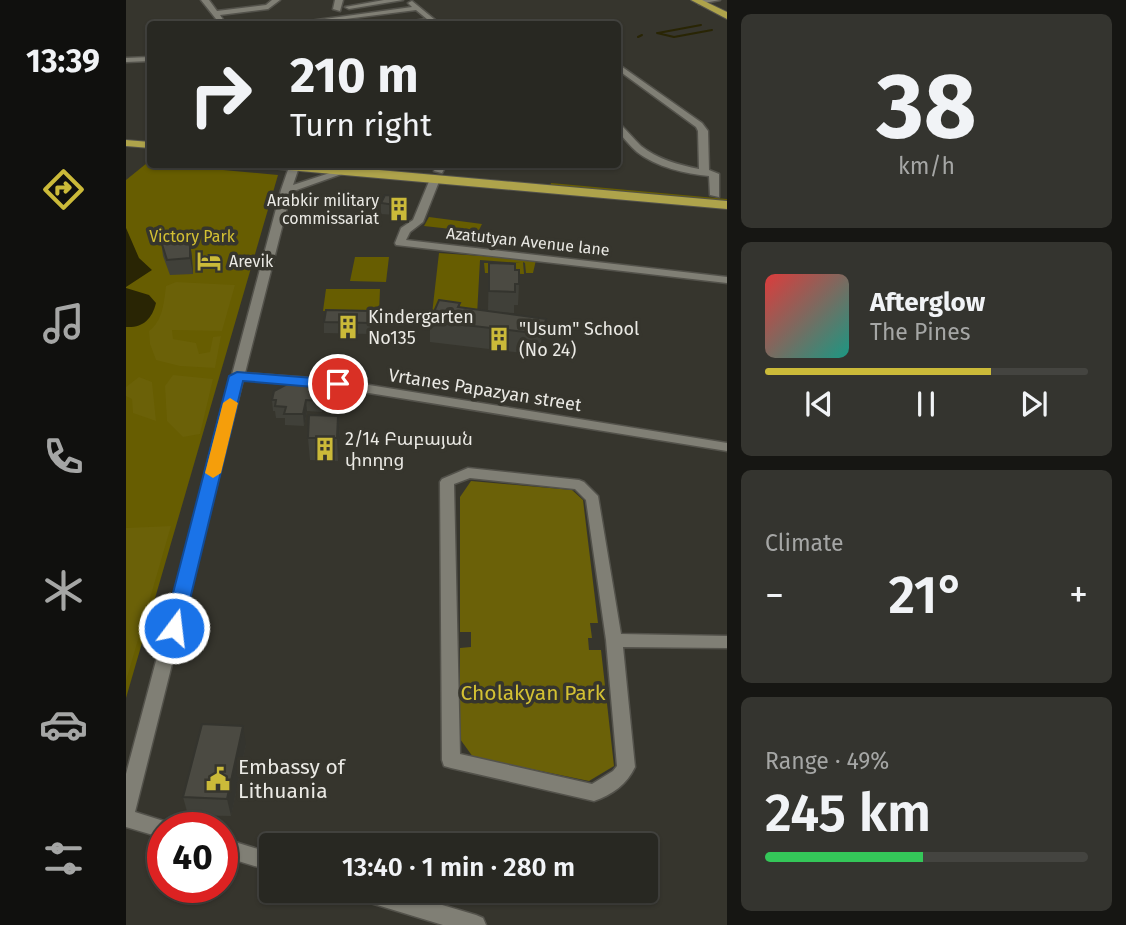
<!DOCTYPE html>
<meta charset="utf-8">
<style>
body{margin:0;font-family:"Fira Sans","Noto Sans Armenian",sans-serif;background:#34342f;color:#f1f3f6;height:100vh;display:flex;flex-direction:column;font-size:26px;white-space:nowrap}
*{box-sizing:border-box;margin:0}
p{font-size:23px;color:#a5a6a5}
.icon{flex:none;width:38px;height:38px;fill:none;stroke:currentColor;stroke-width:2;stroke-linecap:round;stroke-linejoin:round}
.map{position:relative;flex:1;overflow:hidden}
.side{display:flex;flex-direction:column;gap:14px;padding:14px;background:#161613;width:399px}
.side>*{flex:none}
.top-card{position:absolute;left:21px;top:21px;width:474px;height:147px;border-radius:7px;box-shadow:0 2px 5px #0004,0 0 0 2px #444440;background:#282822;color:#f1f3f6;overflow:hidden}
.speed{position:absolute;left:21px;top:812px;display:flex;gap:14px;font-size:35px;font-weight:700;text-align:center}
.speed>*{display:grid;place-content:center;width:91px;height:91px;border-radius:50%;background:#282822;box-shadow:0 2px 5px #0004,0 0 0 2px #444440;line-height:1}
.speed .limit{border:10px solid #d22;background:#fff;color:#111}
.pin{position:absolute;display:grid;place-items:center;width:60px;height:60px;color:#fff;margin:-30px;border:4px solid #fff;border-radius:50%;box-shadow:0 2px 7px #0007}
.me{position:absolute;width:77px;margin:-38px;rotate:15deg;stroke-linejoin:round;filter:drop-shadow(0 0 5px #0008)}
.turn{display:flex;align-items:center;gap:24px;height:147px;padding:0 28px;font-size:32px}
.turn .icon{width:91px;height:91px;stroke-width:2.5}
.turn b{display:block;font-size:49px;line-height:60px}
.big{font-size:52px;font-weight:600;line-height:1.1}
.side .widget{flex:1;display:flex;flex-direction:column;justify-content:center;gap:10px;min-width:0;padding:0 24px;border-radius:10px;background:#34342f}
.side .dial{align-items:center;gap:0}
.dial b{font-size:91px;line-height:1}
.song{display:flex;align-items:center;gap:21px}
.cover{width:84px;height:84px;border-radius:10px;background:linear-gradient(135deg,hsl(0 70% 55%),hsl(170 70% 35%))}
.played{height:7px;border-radius:4px;background:linear-gradient(90deg,#cbba39 70%,#444440 70%)}
.keys{display:flex;justify-content:space-around;direction:ltr}
.heat{display:flex;justify-content:space-between;align-items:center;font-size:38px;direction:ltr}
.charge{height:10px;border-radius:5px;background:linear-gradient(90deg,#34c759 49%,#444440 0)}
.trip{position:absolute;left:133px;top:833px;width:399px;height:70px;border-radius:7px;background:#282822;box-shadow:0 2px 5px #0004,0 0 0 2px #444440;font-weight:600;line-height:70px;text-align:center}
main{display:flex;flex:1;min-height:0}
.dock{display:flex;flex-direction:column;width:126px;justify-content:space-around;align-items:center;background:#10100e;color:#a5a6a5}
.dock .icon{width:49px;height:49px}
.dock .selected{color:#cbba39}
.dock b{font-size:32px;color:#f1f3f6}
.map>svg:first-child{display:block}
.green{fill:#675d01}
.forest{fill:#6b6108}
.water{fill:#292504}
.lines{fill:none;stroke-linecap:round;stroke-linejoin:round}
.stream{stroke:#292504;stroke-width:2}
.minor-casing{stroke:#53524b;stroke-width:3}
.major-casing{stroke:#53524b;stroke-width:2}
.minor{fill:#807f75;fill-rule:evenodd}
.major{fill:#aea34b;fill-rule:evenodd}
.wall{fill:#404039}
.shaded-wall{fill:#34342e}
.building{fill:#4b4a42;stroke:#34342e;stroke-width:2}
.route{fill:#1a73e8;stroke:#114b97;stroke-width:2}
.slow{fill:#f59e0b}
.labels{text-anchor:middle;stroke-width:7;stroke-linejoin:round;paint-order:stroke}
.far-poi-label{font-size:16px;fill:#eae9e4;stroke:#36352d;text-anchor:end}
.far-park-label{font-size:16px;fill:#d4c133;stroke:#36352d}
.far-street-label{font-size:16px;fill:#eae9e4;stroke:#36352d}
.poi-label{font-size:18px;fill:#eae9e4;stroke:#36352d;text-anchor:start}
.street-label{font-size:18px;fill:#eae9e4;stroke:#36352d}
.near-park-label{font-size:21px;fill:#d4c133;stroke:#36352d}
.near-poi-label{font-size:21px;fill:#eae9e4;stroke:#36352d;text-anchor:start}
</style>
<main>
<nav class="dock">
<b>13:39</b>
<svg class="icon selected" aria-label="directions" viewBox="0 0 24 24"><path d="M12 3l9 9-9 9-9-9zM9 14v-3h6M13 9l2 2-2 2"/></svg>
<svg class="icon" aria-label="music" viewBox="0 0 24 24"><path d="M9 18V5l10-2v13"/><circle cx="6" cy="18" r="3"/><circle cx="16" cy="16" r="3"/></svg>
<svg class="icon" aria-label="phone" viewBox="0 0 24 24"><path d="M5 4h4l2 5-3 2q2 4 5 5l2-3 5 2v4C11 20 4 13 5 4z"/></svg>
<svg class="icon" aria-label="climate" viewBox="0 0 24 24"><path d="M12 3v18M4 7l16 10M4 17L20 7"/></svg>
<svg class="icon" aria-label="car" viewBox="0 0 24 24"><path d="M5 17H2v-5l4-1 3-4h7l3 4 3 1v5h-3M9 17h6M6 11h13"/><circle cx="7" cy="17" r="2"/><circle cx="17" cy="17" r="2"/></svg>
<svg class="icon" aria-label="filters" viewBox="0 0 24 24"><path d="M4 7h16M4 17h16"/><circle cx="9" cy="7" r="2"/><circle cx="15" cy="17" r="2"/></svg>
</nav>
<div class="map">
<svg width="601" height="925" viewBox="0 0 601 925">
<rect width="100%" height="100%" fill="#36352d"/>
<g class="green">
<polygon points="21,163 152,175 0,698 0,180"/>
<polygon points="425,183 601,199 601,202 424,186"/>
<polygon points="303,217 356,224 352,232 298,226"/>
<polygon points="313,253 410,260 407,273 400,273 399,263 397,262 398,274 359,273 358,263 395,263 354,260 351,315 306,314"/>
<polygon points="229,257 263,257 260,282 224,281"/>
<polygon points="200,289 254,289 253,313 197,311"/>
</g>
<g class="forest">
<path d="M50,282l59,3 -13,46 -50,-1 1,9 23,4 3,11 11,-2 3,-15 8,-1 -6,32 -35,-2 -24,-6 -6,-16 -1,-13c14,-10 15,-30 17,-45z"/>
<polygon points="47,375 87,379 74,434 57,437 41,421 39,386"/>
<polygon points="13,377 26,382 30,421 7,413 6,399 0,396 0,387"/>
<polygon points="345,481 446,490 457,500 472,623 464,623 466,638 462,638 463,650 475,650 488,766 463,781 347,757 334,739 334,648 345,647 345,632 334,632 334,497"/>
<polygon points="45,526 0,681 0,528"/>
</g>
<g class="water">
<polygon points="0,228 13,258 26,270 0,287"/>
<path d="M0,288l23,7 7,8c-4,16 -13,25 -30,24z"/>
</g>
<g class="lines">
<g class="stream">
<polyline points="531,33 548,37 586,30"/>
<polyline points="532,33 575,25"/>
<polyline points="512,37 516,35"/>
</g>
<g class="minor-casing">
<g id="minor">
<polygon points="75,0 83,0 91,11 140,5 146,0 154,0 142,9 94,15 100,24 94,24"/>
<polygon points="209,0 217,0 214,11 207,9"/>
<polygon points="258,0 277,0 223,9 219,7"/>
<polygon points="570,0 594,0 573,4"/>
<polygon points="286,1 314,24 307,24 290,10 180,24 162,24 286,7 282,3"/>
<polygon points="301,19 301,23 298,23 266,24"/>
<polygon points="24,57 24,61 0,62 0,58"/>
<path d="M492,64l84,59 6,8 1,39 10,4v23l-9,-2 -1,-19c-23,-2 -53,-9 -72,-24 -7,-6 -13,-14 -19,-20v-8l3,1c7,7 13,14 20,21 16,13 38,19 58,23l-1,-38 -2,-4 -78,-57z"/>
<polygon points="164,164 174,164 167,185 219,168 224,171 165,192 119,373 212,380 601,443 601,451 212,388 117,380 9,812 44,823 46,828 37,828 37,838 0,827 0,774 155,190"/>
<polygon points="311,164 321,164 316,173 308,171"/>
<polygon points="309,176 314,179 297,222 284,232 280,240 601,277 601,283 270,245 269,243 275,228 287,220 304,179"/>
<path d="M342,468l111,12 5,2 14,14 23,138 106,2v12l-104,-1 12,120c-8,17 -23,28 -41,34l-143,-33 -7,-2 -2,-6 -2,-278 2,-3zM344,478l105,11 11,11 20,140 11,126 -4,5 -21,13 -132,-30 -6,-270z"/>
<polygon points="96,838 145,853 145,871 96,856"/>
<polygon points="228,891 269,891 350,915 357,918 360,925 317,925 238,901 231,898"/>
</g>
</g>
<g class="major-casing">
<g id="major">
<polygon points="565,0 576,0 601,12 601,19"/>
<polygon points="0,140 24,142 24,148 0,146"/>
<polygon points="134,164 186,164 601,201 601,209 140,168"/>
</g>
</g>
<use href="#minor" class="minor"/>
<use href="#major" class="major"/>
</g>
<g class="wall">
<polygon points="259,195 273,206 269,215 255,214 255,203"/>
<polygon points="35,241 64,242 66,258 67,274 44,275 37,256"/>
<polygon points="363,263 389,270 393,284 392,305 388,305 388,313 369,312 420,319 419,340 414,355 304,342 304,321 334,303 334,307 362,311"/>
<polygon points="198,322 246,322 245,334 198,333"/>
<polygon points="182,383 182,387 198,403 196,412 181,411 178,426 159,425 159,418 150,418 149,411 147,411 146,400"/>
<polygon points="212,416 214,438 212,461 184,460 182,438"/>
<polygon points="120,744 105,816 62,815 57,797"/>
</g>
<g class="shaded-wall">
<polygon points="273,196 273,206 269,215 269,205"/>
<polygon points="64,242 66,258 67,274 64,258"/>
<polygon points="246,311 246,322 245,334 244,323"/>
<polygon points="420,319 419,340 414,355 416,334"/>
<polygon points="197,392 198,403 196,412 195,401"/>
<polygon points="180,400 181,411 178,426 177,414"/>
<polygon points="212,416 214,438 212,461 211,438"/>
<polygon points="117,726 120,744 105,816 101,799"/>
</g>
<g class="building">
<polygon points="259,195 273,196 269,205 255,203"/>
<polygon points="35,241 64,242 64,258 41,260"/>
<polygon points="363,263 389,264 389,270 393,270 393,284 389,284 389,292 363,291"/>
<polygon points="313,300 334,303 332,307 420,319 416,334 304,321"/>
<polygon points="200,310 246,311 244,323 198,322"/>
<polygon points="165,382 182,383 181,386 190,392 197,392 195,401 180,400 177,414 158,414 160,407 149,406 150,400 146,400 148,391"/>
<polygon points="183,415 212,416 211,438 182,438"/>
<polygon points="76,724 117,726 101,799 57,797"/>
</g>
<polygon class="route" points="111,372 212,380 219,384 212,389 117,381 57,628 54,633 41,633 38,628 103,376"/>
<polygon class="slow" points="104,398 112,403 95,473 87,478 79,473 97,403"/>
<defs>
<g id="building-bare" transform="scale(1.89)"><path d="M-4-6H4V6H1V3H-1V6H-4ZM-2.5-4.3h1.7v1.8h-1.7ZM.8-4.3h1.7v1.8H.8ZM-2.5-1h1.7V.8h-1.7ZM.8-1h1.7V.8H.8Z" fill="#cbba39" stroke="#36352d" stroke-width="2.5" paint-order="stroke"/></g>
<g id="hotel-bare" transform="scale(1.89)"><path d="M-6-4.5h1.5V1H6V5H4.5V3h-9V5H-6ZM-4 0a1.8 1.8 0 1 1 3.6 0ZM.5 0V-2.5h3Q6-2.5 6 0Z" fill="#cbba39" stroke="#36352d" stroke-width="2.5" paint-order="stroke"/></g>
<g id="civic-bare" transform="scale(1.89)"><path d="M-.6-6.5H3V-4.5H.6V-3L4-1V1h2V6H-6V1h2V-1L-.6-3ZM-1.2 2.5V6h2.4V2.5Z" fill="#cbba39" stroke="#36352d" stroke-width="2.5" paint-order="stroke"/></g>
</defs>
<g fill-rule="evenodd">
<use href="#building-bare" x="273" y="209"/>
<use href="#hotel-bare" x="83" y="261"/>
<use href="#building-bare" x="222" y="327"/>
<use href="#building-bare" x="373" y="339"/>
<use href="#building-bare" x="199" y="449"/>
<use href="#civic-bare" x="92" y="779"/>
</g>
<g class="labels">
<g class="far-poi-label">
<text x="253" y="206">Arabkir military<tspan x="253" dy="18">commissariat</tspan></text>
<text x="103" y="267" text-anchor="start">Arevik</text>
</g>
<g class="far-park-label">
<text x="66" y="242">Victory Park</text>
</g>
<g class="far-street-label">
<text transform="translate(402 241) rotate(6)" y="6">Azatutyan Avenue lane</text>
</g>
<g class="poi-label">
<text x="242" y="323">Kindergarten<tspan x="242" dy="21">No135</tspan></text>
<text x="393" y="335">"Usum" School<tspan x="393" dy="21">(No 24)</tspan></text>
<text x="219" y="445">2/14 Բաբայան<tspan x="219" dy="21">փողոց</tspan></text>
</g>
<g class="street-label">
<text transform="translate(359 390) rotate(9)" y="6">Vrtanes Papazyan street</text>
</g>
<g class="near-park-label">
<text x="407" y="700">Cholakyan Park</text>
</g>
<g class="near-poi-label">
<text x="112" y="774">Embassy of<tspan x="112" dy="24">Lithuania</tspan></text>
</g>
</g>
</svg>
<div class="speed"><div class="limit">40</div></div>
<div class="pin" style="left:212px;top:384px;background:#d93025"><svg class="icon" aria-label="arrive" viewBox="0 0 24 24"><path d="M6 21V4h12l-3 4 3 4H6"/></svg></div>
<svg class="me" style="left:48px;top:628px" viewBox="-20 -20 40 40"><circle r="17" fill="#1a73e8" stroke="#fff" stroke-width="3"/><path d="M0-11L8 9 0 5-8 9z" fill="#fff"/></svg>
<div class="trip">13:40 · 1 min · 280 m</div>
<div class="top-card">
<div class="turn"><svg class="icon" aria-label="right" viewBox="0 0 24 24"><path d="M7 20v-9h11M14 6l5 5-5 5"/></svg><div><b>210 m</b>Turn right</div></div>
</div>
</div>
<section class="side">
<div class="widget dial"><b>38</b><p>km/h</p></div>
<div class="widget">
<div class="song"><i class="cover"></i><div><b>Afterglow</b><p>The Pines</p></div></div>
<div class="played"></div>
<div class="keys"><svg class="icon" aria-label="previous" viewBox="0 0 24 24"><path d="M18 5L8 12l10 7zM5 5v14"/></svg><svg class="icon" aria-label="pause" viewBox="0 0 24 24"><path d="M8 5v14M16 5v14"/></svg><svg class="icon" aria-label="next" viewBox="0 0 24 24"><path d="M6 5l10 7-10 7zM19 5v14"/></svg></div>
</div>
<div class="widget"><p>Climate</p>
<div class="heat"><a>−</a><b class="big">21°</b><a>+</a></div>
</div>
<div class="widget"><p>Range · 49%</p><b class="big">245 km</b><div class="charge"></div></div>
</section>
</main>
